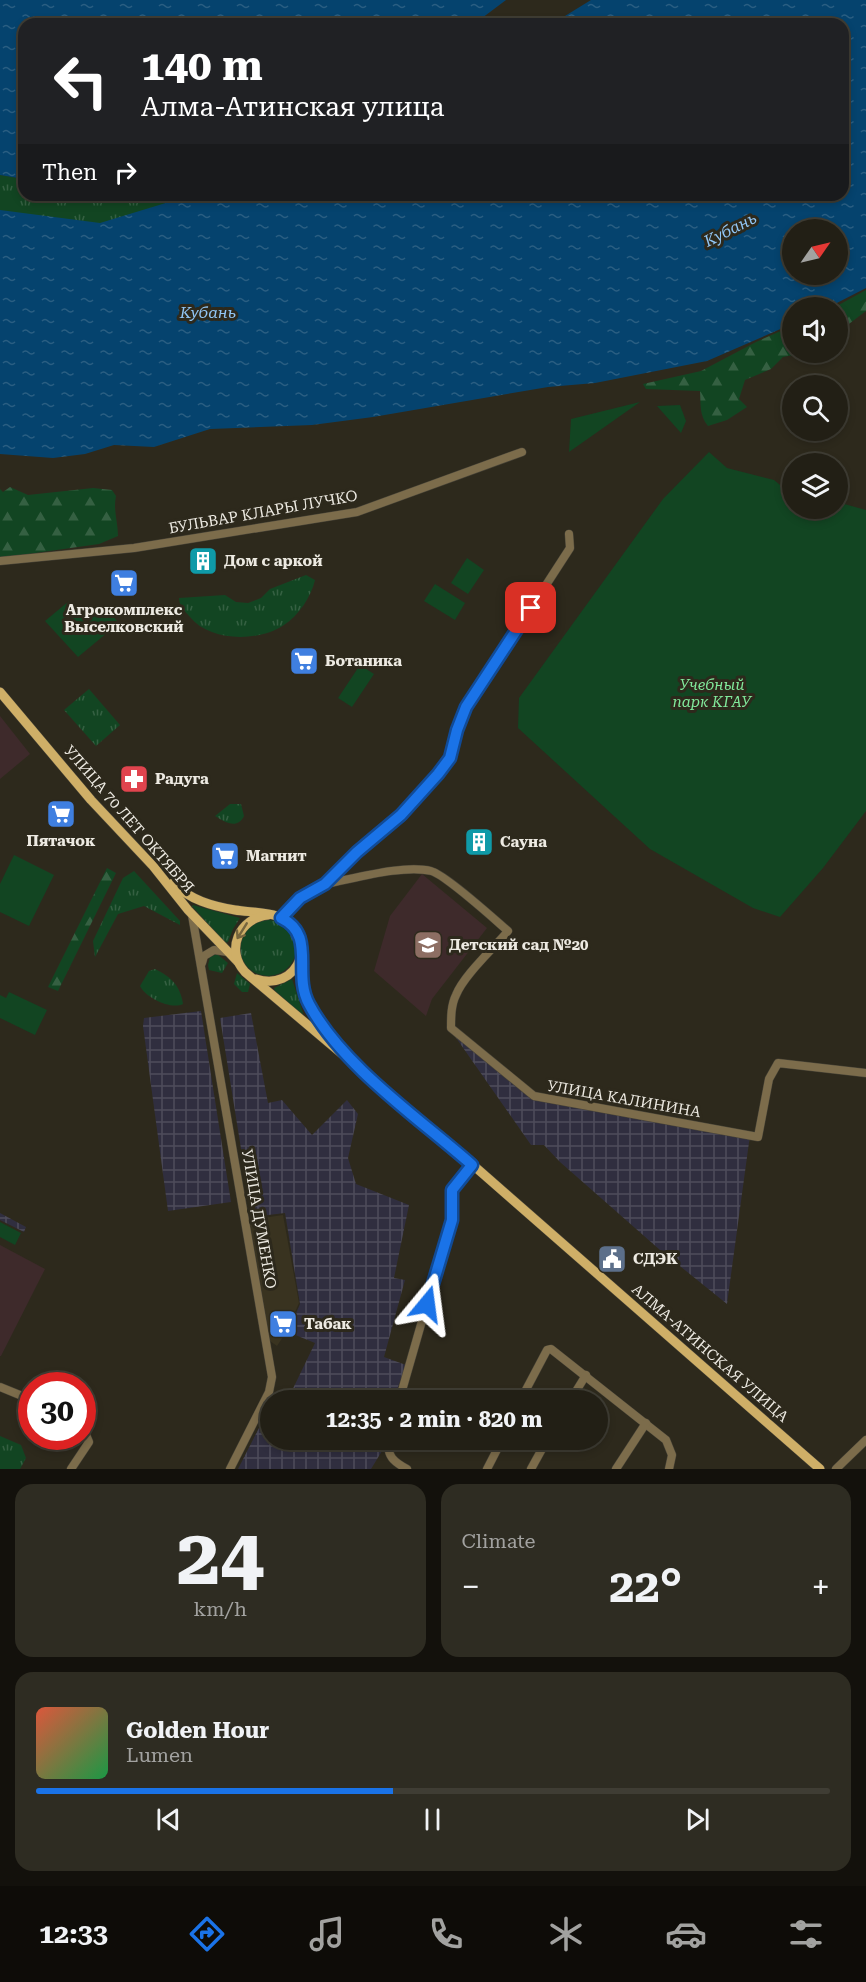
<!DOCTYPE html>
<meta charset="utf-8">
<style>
body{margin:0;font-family:"Roboto Serif",serif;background:#2e2c22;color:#f1f3f6;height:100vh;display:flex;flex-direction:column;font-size:22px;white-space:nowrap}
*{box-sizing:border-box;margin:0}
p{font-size:20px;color:#a2a2a0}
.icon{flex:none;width:33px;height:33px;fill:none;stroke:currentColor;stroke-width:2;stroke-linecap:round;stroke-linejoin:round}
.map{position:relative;height:1469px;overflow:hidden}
.details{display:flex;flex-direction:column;gap:15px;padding:15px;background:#13110c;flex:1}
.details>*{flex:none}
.hud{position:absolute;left:18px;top:18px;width:831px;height:183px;border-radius:18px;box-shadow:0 3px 9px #0003,0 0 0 2px #3f3d34;background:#202124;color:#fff;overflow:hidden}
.needle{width:39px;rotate:56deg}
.buttons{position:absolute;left:782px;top:219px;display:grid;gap:12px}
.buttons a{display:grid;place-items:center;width:66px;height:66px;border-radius:50%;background:#221f15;box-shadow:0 3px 9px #0003,0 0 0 2px #3f3d34;font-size:30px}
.speed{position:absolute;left:18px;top:1372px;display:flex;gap:12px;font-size:30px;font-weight:700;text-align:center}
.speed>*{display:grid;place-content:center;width:78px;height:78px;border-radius:50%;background:#221f15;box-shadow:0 3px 9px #0003,0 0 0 2px #3f3d34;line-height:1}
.speed .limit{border:9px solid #d22;background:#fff;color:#111}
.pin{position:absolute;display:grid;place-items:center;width:51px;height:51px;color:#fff;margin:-26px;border-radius:12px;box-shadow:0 3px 9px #0006}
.me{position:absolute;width:66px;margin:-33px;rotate:16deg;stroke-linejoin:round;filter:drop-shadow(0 0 4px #0008)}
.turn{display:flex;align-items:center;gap:21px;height:126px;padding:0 24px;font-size:27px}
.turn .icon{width:78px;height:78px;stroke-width:2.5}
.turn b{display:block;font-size:42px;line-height:51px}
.then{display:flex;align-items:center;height:57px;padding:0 24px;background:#0003;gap:12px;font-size:22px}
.big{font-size:45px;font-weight:700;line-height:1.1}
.details .card{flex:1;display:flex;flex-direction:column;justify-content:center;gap:9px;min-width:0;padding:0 21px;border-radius:18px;background:#2e2c22}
.details .dial{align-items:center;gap:0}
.dial b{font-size:78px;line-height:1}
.song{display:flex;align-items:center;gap:18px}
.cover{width:72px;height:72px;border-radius:9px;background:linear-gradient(135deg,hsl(10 70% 55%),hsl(140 70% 35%))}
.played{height:6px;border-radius:3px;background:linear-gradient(90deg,#1a73e8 45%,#3f3d34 45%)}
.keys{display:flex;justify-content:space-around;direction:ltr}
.heat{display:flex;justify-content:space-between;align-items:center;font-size:33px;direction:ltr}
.details .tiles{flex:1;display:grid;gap:15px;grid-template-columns:1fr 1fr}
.card:last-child{grid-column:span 2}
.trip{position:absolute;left:260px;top:1390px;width:348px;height:60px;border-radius:30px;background:#221f15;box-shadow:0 3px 9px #0003,0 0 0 2px #3f3d34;font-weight:700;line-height:60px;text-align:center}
.dock{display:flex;height:96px;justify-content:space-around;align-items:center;background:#0e0c08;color:#a2a2a0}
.dock .icon{width:42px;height:42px}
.dock .active{color:#1a73e8}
.dock b{font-size:27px;color:#f1f3f6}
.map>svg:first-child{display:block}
.built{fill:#393320}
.industrial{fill:url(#industrial-grid)}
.education{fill:#3e2a2b}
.grass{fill:url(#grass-tufts)}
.forest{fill:url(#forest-firs)}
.park{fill:#124522}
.water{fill:url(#water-ripples);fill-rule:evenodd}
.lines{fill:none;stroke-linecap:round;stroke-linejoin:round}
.minor-casing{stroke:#484438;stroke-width:9}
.major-casing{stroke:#484438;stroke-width:10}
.minor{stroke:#7c6c4b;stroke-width:8}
.major{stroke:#cfaf67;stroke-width:9}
.oneway{stroke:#76653e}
.route-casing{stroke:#114b97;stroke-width:15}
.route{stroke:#1a73e8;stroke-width:10}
.labels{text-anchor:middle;stroke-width:6;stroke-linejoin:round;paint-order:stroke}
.street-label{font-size:15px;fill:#edeae2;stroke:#2d291c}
.poi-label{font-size:15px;font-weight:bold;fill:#edeae2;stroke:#2d291c;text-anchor:start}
.park-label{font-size:15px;font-style:italic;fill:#81e99b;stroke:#2d291c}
.water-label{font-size:16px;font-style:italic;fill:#91c6f5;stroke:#2d291c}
</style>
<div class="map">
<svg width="866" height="1469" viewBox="0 0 866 1469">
<defs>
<pattern id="industrial-grid" width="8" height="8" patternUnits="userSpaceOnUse" patternTransform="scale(1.5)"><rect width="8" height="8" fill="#302e3f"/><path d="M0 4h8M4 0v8" fill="none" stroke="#4e4c5a"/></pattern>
<pattern id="grass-tufts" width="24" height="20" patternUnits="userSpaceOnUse" patternTransform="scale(1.5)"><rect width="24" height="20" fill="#124522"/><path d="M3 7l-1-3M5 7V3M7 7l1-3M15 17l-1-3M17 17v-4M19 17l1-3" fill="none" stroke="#356042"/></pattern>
<pattern id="forest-firs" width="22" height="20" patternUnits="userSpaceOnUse" patternTransform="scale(1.5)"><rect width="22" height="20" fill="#124522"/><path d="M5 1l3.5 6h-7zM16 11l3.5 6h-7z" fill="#356042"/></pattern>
<pattern id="water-ripples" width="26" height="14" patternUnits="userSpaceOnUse" patternTransform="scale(1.5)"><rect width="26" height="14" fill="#05436e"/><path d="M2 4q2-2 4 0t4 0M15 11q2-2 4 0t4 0" fill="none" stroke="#2a5e82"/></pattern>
</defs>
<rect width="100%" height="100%" fill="#2d291c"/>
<polygon class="built" points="283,1215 299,1303 285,1334 277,1346 270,1341 249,1220"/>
<g class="industrial">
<polygon points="201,1011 231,1202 168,1211 143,1026 144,1018"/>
<polygon points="251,1013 268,1103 282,1100 312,1135 347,1100 358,1114 348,1158 356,1184 409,1205 394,1278 405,1280 384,1357 406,1365 393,1401 287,1401 315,1343 288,1332 300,1304 285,1213 252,1217 220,1018"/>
<polygon points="456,1028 504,1077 533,1099 594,1108 750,1135 727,1304 660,1250 560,1162 544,1145 531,1145 452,1032"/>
<polygon points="0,1213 26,1227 24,1232 0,1220"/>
<polygon points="263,1420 270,1423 270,1440 385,1440 382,1451 371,1469 238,1469"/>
</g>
<g class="education">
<polygon points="0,716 30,754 0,779"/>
<polygon points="422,874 487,928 432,999 426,1016 374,971 390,916"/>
<polygon points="0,1245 45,1269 1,1356 0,1356"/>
</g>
<g class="grass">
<polygon points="0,175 24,179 24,195 223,195 123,226 0,216"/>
<path d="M306,575l9,5c-4,17 -16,35 -31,45 -25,17 -74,17 -94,-8 -5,-6 -11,-11 -11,-19l46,-3 11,7 12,1 13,-5 9,-9z"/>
<polygon points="89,689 120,725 96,746 64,710"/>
<path d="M230,804h11l3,12c-7,14 -19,6 -29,0z"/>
<polygon points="134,871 180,921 180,925 144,906 118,914 95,957 93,941 123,878"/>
<polygon points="193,905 240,918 233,929 228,942 225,943 192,906"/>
<circle cx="268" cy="948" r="28"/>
<polygon points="217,954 228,963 222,973 209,970 208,965 210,957"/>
<path d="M155,969c16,8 25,16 28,35 -12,6 -37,-6 -43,-18l9,-15z"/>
<polygon points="237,973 250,984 248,992 242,992 234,984"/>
<polygon points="292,979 303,1013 302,1015 275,991 274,988"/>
<polygon points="0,1436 21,1445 26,1458 20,1469 0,1469"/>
</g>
<g class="forest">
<polygon points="866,290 866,311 837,333 837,308 835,307"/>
<path d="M792,326v26l11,1 -20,4 -12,12 -26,11 -6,19 8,8 -20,13 -19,6c-9,-11 -7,-21 -8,-35l-54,-2 -3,-5 58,-13 55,-29z"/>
<path d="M10,487l18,8 65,-7 19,2 4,6c-3,14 2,26 2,40l-19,8 -99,14v-69l3,3z"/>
<polygon points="107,868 116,873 58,991 48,987"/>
</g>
<g class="park">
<polygon points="640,402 569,452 571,419"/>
<polygon points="680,405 686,421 681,433 657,406"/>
<polygon points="709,452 727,468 774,480 785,489 792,491 792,508 837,508 837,502 866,510 866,811 823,868 780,917 753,908 650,849 518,728 519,698 663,499"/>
<polygon points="467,558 484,570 468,594 451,583"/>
<polygon points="435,584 465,603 455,620 424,601"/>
<polygon points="69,601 86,610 108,611 119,623 78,657 45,621"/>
<polygon points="360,665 374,674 352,707 338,698"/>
<polygon points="14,855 54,875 29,926 0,912 0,884"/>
<polygon points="9,992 47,1010 35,1035 0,1018 0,995 6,998"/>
<polygon points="0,1222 21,1233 15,1245 0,1237"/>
</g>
<g class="water">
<polygon points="0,0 506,0 474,24 24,24 24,179 0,175"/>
<path d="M591,0h275v288l-37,19 -37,1v16l-85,37 -112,22 -47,4 -175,30 -61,8 -102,4 -56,18 -40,-2 -29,9 -32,4 -53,-4v-244l100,13 92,-28h651v-171h-291zM792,230h45v44h-45z"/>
</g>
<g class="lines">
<g class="minor-casing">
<g id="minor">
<polyline points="0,561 134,548 357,512 522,452"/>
<path d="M325,884c28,-5 79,-20 106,-13 15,4 63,48 77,60 -14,17 -44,44 -52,64 -5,10 -5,22 -5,33l83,68 224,41 11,-58 9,-16 88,10"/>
<polyline points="192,915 272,1377 269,1392 230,1469"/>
<polyline points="281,918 300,898 325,884 357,852 401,815 438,774 450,758 457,730 467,707 570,548 569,534"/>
<polyline points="202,963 204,956 214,950 228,952"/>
<polyline points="0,1387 32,1400"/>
<polyline points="399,1401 451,1220 452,1190 472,1165"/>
<polyline points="520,1401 547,1350 551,1349 666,1440 672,1455 669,1469"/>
<polyline points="570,1401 586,1375"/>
<path d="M389,1440c-3,16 5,22 18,29"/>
<polyline points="71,1469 89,1442 82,1425"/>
<polyline points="487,1469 502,1440"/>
<polyline points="531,1469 547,1440"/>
<polyline points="616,1469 646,1423"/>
<polyline points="836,1469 866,1440"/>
</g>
</g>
<g class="major-casing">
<g id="major">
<polyline points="0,692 91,800 153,866 188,910 238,962"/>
<path d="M173,883c17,17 39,23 62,27 18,3 44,1 57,15 18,18 5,45 11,67 7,22 25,39 39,57"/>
<path d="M268,915c-29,3 -43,35 -23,57l212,179 363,318"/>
<path d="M256,979c19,6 37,-1 44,-20"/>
</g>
</g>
<use href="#minor" class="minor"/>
<use href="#major" class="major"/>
</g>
<defs><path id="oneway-shaft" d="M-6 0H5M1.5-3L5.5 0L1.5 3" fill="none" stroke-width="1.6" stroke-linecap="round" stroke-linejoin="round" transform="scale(1.5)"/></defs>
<use class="oneway" href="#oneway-shaft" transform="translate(242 931) rotate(122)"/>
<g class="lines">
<g class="route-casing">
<path id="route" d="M427,1304l25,-84v-30l20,-25c-52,-46 -130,-99 -163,-161 -17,-31 8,-69 -28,-86l19,-20 25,-14 32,-32 44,-37 37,-41 12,-16 7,-28 9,-23 65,-99"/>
</g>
<use href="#route" class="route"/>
</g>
<defs>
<g id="building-square" transform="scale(1.5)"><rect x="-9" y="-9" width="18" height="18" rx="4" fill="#0f9aa8" stroke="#2d291c"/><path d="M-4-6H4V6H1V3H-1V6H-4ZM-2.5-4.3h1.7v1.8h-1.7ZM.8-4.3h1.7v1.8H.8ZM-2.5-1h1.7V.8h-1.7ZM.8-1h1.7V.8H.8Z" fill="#fff"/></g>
<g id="supermarket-square" transform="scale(1.5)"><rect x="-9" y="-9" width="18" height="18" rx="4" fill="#3f7fe0" stroke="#2d291c"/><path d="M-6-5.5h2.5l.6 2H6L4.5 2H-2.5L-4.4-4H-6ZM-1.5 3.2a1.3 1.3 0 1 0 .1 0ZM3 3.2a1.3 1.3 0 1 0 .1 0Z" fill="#fff"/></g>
<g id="pharmacy-square" transform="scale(1.5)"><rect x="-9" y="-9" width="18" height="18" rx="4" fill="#e0444e" stroke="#2d291c"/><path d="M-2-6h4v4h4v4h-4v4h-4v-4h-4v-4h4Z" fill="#fff"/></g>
<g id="school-square" transform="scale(1.5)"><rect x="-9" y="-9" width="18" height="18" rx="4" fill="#8d6e63" stroke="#2d291c"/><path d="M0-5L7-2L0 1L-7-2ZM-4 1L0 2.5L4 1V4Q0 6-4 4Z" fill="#fff"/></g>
<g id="civic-square" transform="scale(1.5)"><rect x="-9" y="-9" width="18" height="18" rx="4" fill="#5c6f8a" stroke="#2d291c"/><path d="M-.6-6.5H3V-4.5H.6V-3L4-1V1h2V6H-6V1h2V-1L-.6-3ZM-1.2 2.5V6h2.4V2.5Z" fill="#fff"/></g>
</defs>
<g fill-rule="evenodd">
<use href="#building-square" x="203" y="561"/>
<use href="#supermarket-square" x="124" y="583"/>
<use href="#supermarket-square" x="304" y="661"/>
<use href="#pharmacy-square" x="134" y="779"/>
<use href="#supermarket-square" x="61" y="814"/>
<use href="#building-square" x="479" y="842"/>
<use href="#supermarket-square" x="225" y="856"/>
<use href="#school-square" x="428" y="945"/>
<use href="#civic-square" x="612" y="1259"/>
<use href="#supermarket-square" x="283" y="1324"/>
</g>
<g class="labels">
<g class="street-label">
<text transform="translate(263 512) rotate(-10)" y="5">БУЛЬВАР КЛАРЫ ЛУЧКО</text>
<text transform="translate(129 819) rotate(49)" y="5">УЛИЦА 70 ЛЕТ ОКТЯБРЯ</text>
<text transform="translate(624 1099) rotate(10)" y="5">УЛИЦА КАЛИНИНА</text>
<text transform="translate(259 1219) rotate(80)" y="5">УЛИЦА ДУМЕНКО</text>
<text transform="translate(710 1353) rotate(41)" y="5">АЛМА-АТИНСКАЯ УЛИЦА</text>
</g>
<g class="poi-label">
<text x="224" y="566">Дом с аркой</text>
<text x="124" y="615" text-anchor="middle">Агрокомплекс<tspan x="124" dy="17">Выселковский</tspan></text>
<text x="325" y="666">Ботаника</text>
<text x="155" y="784">Радуга</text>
<text x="61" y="846" text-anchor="middle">Пятачок</text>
<text x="500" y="847">Сауна</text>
<text x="246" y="861">Магнит</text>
<text x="449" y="950">Детский сад №20</text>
<text x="633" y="1264">СДЭК</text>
<text x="304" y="1329">Табак</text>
</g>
<g class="park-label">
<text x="712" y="690">Учебный<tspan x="712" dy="17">парк КГАУ</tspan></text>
</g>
<g class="water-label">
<text transform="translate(730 229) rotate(-27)" y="6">Кубань</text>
<text x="208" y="318">Кубань</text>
</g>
</g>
</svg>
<div class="buttons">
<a><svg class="needle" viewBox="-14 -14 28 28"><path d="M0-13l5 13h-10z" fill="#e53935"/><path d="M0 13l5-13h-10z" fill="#a2a2a0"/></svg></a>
<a><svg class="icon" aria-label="sound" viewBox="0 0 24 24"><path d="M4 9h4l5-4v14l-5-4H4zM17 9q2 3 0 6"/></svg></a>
<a><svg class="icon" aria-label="search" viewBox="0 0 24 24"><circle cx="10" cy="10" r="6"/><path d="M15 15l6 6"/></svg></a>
<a><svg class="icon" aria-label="layers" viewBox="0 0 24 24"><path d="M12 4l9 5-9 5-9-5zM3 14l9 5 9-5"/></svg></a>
</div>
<div class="speed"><div class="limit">30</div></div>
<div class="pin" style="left:531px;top:608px;background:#d93025"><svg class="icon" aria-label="arrive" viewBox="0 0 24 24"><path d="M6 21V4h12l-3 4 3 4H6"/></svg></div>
<svg class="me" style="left:427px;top:1304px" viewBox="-20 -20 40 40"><path d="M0-17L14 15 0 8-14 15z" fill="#1a73e8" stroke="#fff" stroke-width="4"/></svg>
<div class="trip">12:35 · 2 min · 820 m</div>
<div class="hud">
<div class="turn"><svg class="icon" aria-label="left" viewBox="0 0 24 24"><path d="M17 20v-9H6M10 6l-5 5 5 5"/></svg><div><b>140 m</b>Алма-Атинская улица</div></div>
<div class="then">Then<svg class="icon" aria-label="right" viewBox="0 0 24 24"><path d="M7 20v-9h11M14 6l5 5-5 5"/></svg></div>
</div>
</div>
<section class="details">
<div class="tiles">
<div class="card dial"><b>24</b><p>km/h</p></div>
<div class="card"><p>Climate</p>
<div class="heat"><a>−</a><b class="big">22°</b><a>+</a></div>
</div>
<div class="card">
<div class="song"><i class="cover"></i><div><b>Golden Hour</b><p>Lumen</p></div></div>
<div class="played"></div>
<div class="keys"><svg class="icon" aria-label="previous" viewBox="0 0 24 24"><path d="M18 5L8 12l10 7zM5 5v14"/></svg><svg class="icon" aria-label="pause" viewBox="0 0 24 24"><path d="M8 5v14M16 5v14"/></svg><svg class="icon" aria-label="next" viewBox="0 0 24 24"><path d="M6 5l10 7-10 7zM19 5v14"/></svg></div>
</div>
</div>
</section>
<nav class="dock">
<b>12:33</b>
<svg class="icon active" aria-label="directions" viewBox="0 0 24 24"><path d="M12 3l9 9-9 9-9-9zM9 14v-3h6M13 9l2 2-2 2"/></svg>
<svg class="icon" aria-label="music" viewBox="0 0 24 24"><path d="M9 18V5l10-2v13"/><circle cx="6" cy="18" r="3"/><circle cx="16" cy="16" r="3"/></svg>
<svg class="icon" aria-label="phone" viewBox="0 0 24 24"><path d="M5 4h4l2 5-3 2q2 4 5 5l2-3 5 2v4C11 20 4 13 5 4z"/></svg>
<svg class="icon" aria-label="climate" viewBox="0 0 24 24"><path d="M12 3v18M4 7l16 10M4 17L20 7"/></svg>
<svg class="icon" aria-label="car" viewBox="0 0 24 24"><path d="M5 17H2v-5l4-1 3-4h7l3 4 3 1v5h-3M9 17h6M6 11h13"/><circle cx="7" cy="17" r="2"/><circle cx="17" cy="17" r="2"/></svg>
<svg class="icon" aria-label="filters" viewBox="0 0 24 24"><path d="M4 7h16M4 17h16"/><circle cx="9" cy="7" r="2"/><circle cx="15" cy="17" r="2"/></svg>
</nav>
